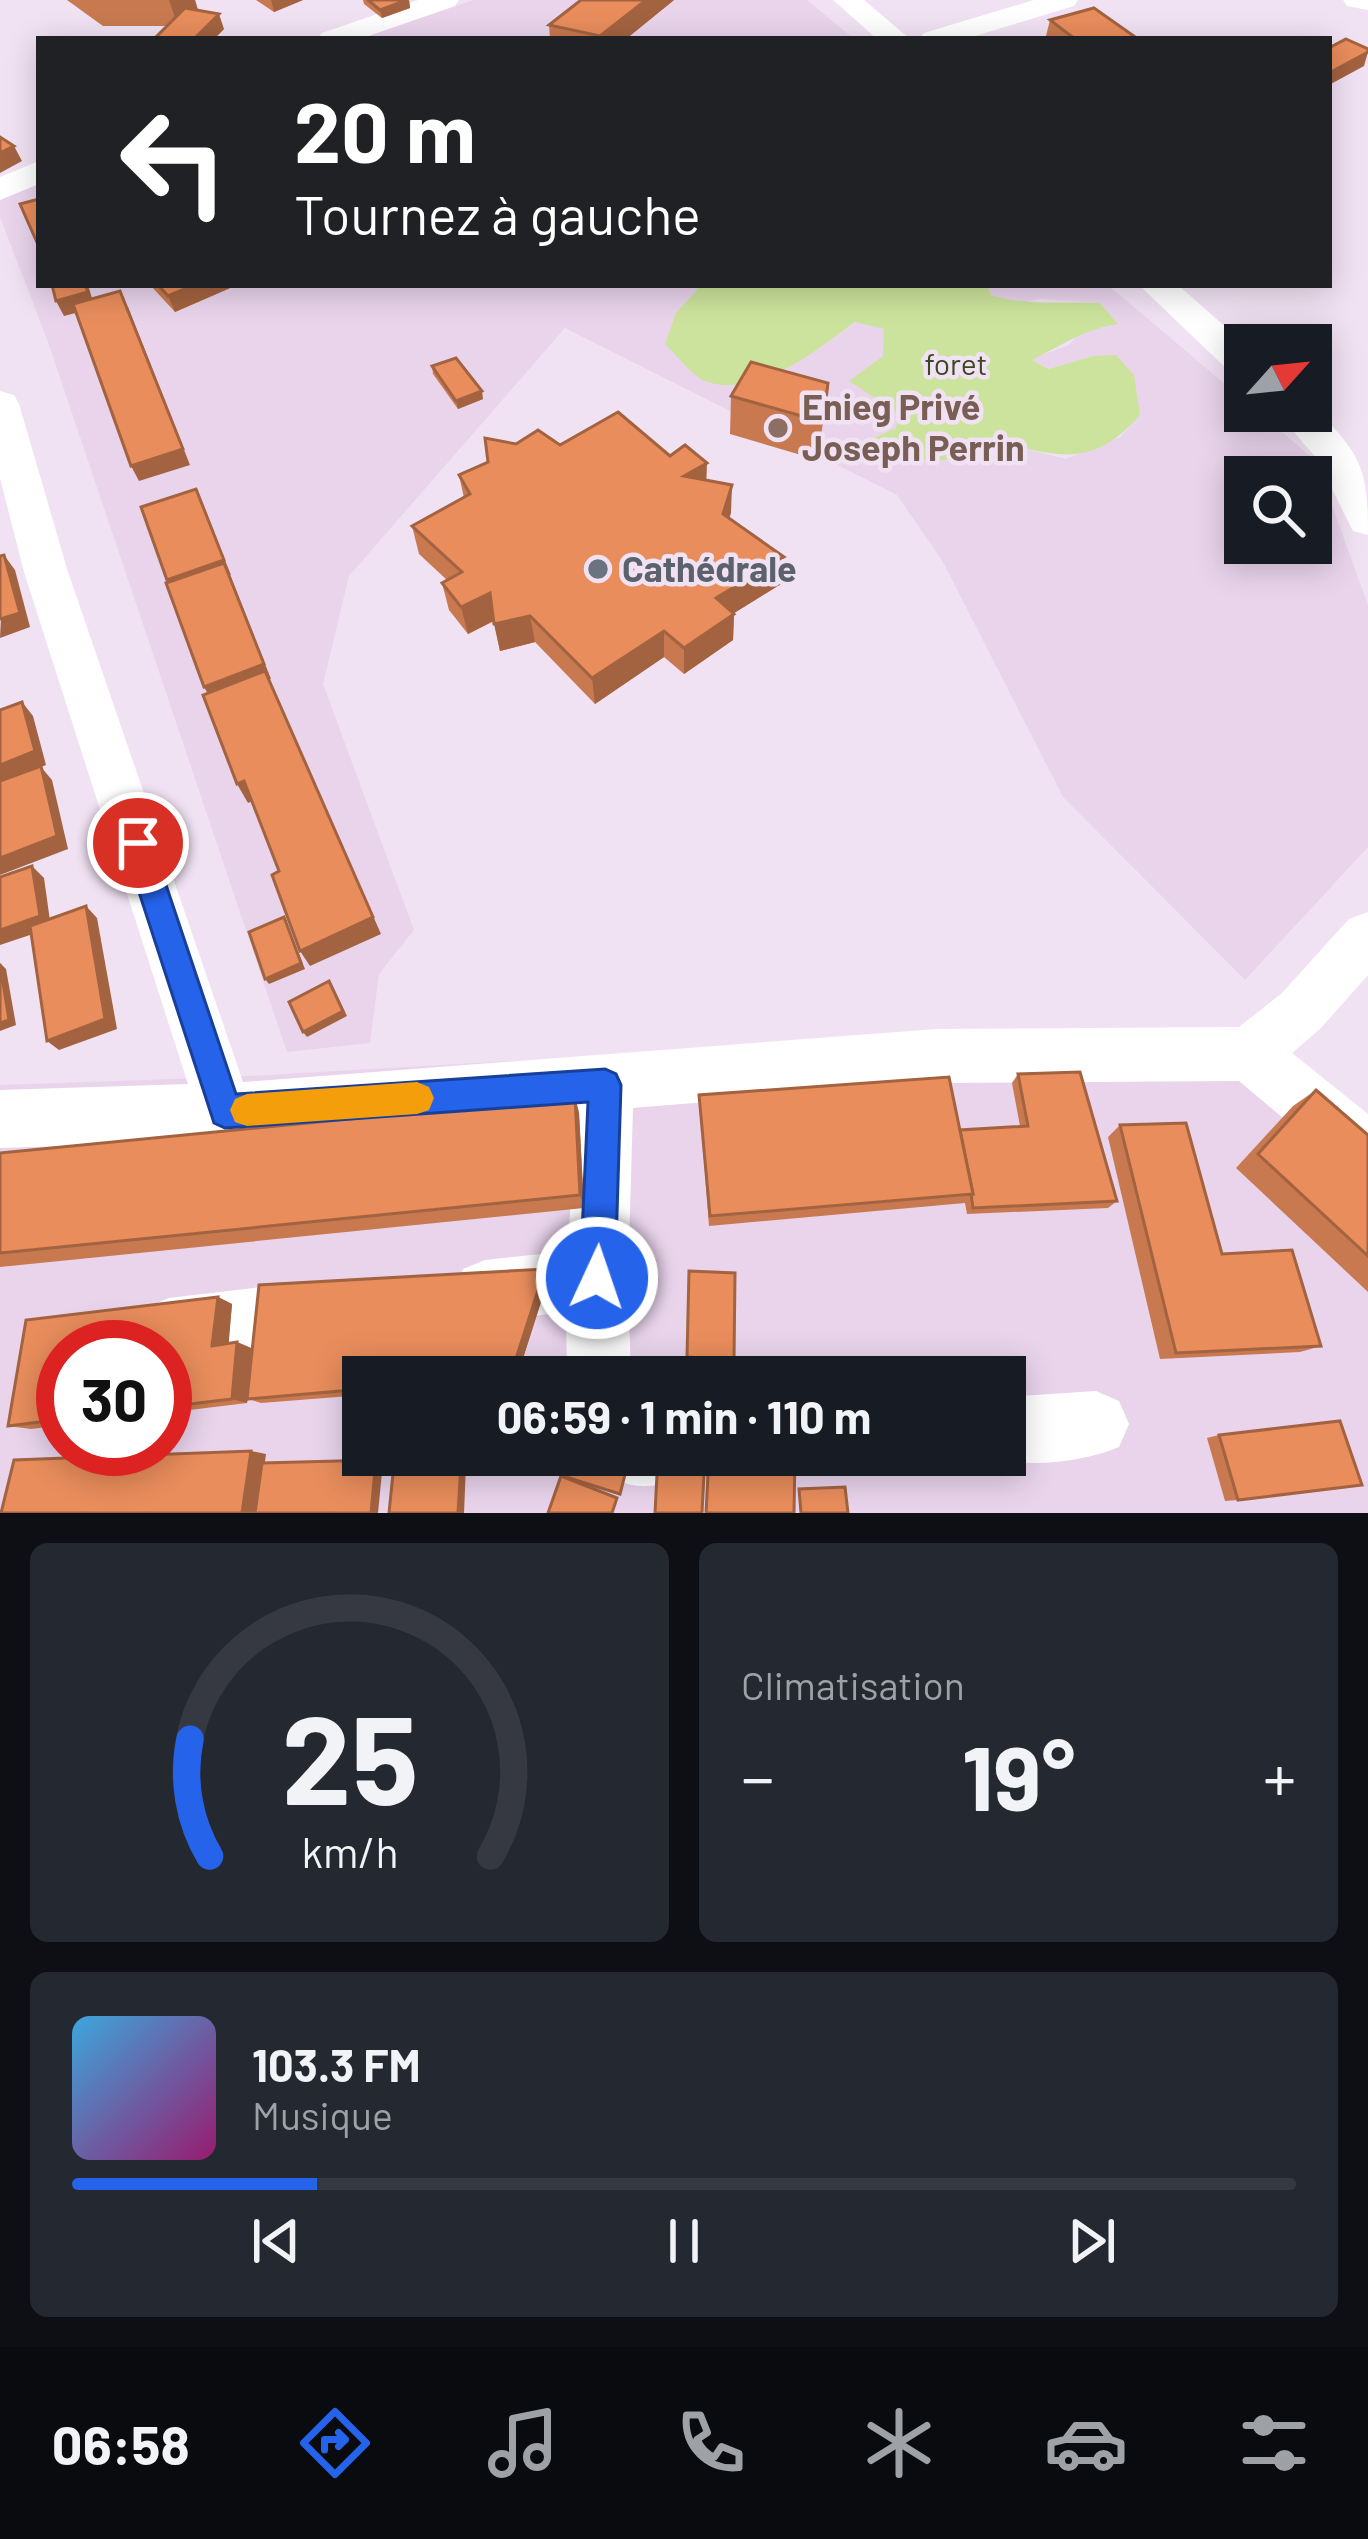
<!DOCTYPE html>
<html lang="fr">
<meta charset="utf-8">
<style>
body{margin:0;font-family:Barlow,sans-serif;background:#242831;color:#f1f3f6;height:100vh;display:flex;flex-direction:column;font-size:45px;white-space:nowrap}
*{box-sizing:border-box;margin:0}
p{font-size:39px;color:#9ea1a6}
.icon{flex:none;width:66px;height:66px;fill:none;stroke:currentColor;stroke-width:2;stroke-linecap:round;stroke-linejoin:round}
.map{position:relative;height:1513px;overflow:hidden}
.sheet{display:flex;flex-direction:column;gap:30px;padding:30px;background:#0d0f14;flex:1}
.sheet>*{flex:none}
.guide{position:absolute;left:36px;top:36px;width:1296px;height:252px;border-radius:0px;box-shadow:0 6px 30px #0003;background:#202124;color:#fff;overflow:hidden}
.needle{width:78px;rotate:63deg}
.controls{position:absolute;left:1224px;top:324px;display:grid;gap:24px}
.controls a{display:grid;place-items:center;width:108px;height:108px;border-radius:0px;background:#171b24;box-shadow:0 6px 30px #0003;font-size:60px}
.speed{position:absolute;left:36px;top:1320px;display:flex;gap:24px;font-size:60px;font-weight:700;text-align:center}
.speed>*{display:grid;place-content:center;width:156px;height:156px;border-radius:50%;background:#171b24;box-shadow:0 6px 30px #0003;line-height:1}
.speed .limit{border:18px solid #d22;background:#fff;color:#111}
.pin{position:absolute;display:grid;place-items:center;width:102px;height:102px;color:#fff;margin:-51px;border:6px solid #fff;border-radius:50%;box-shadow:0 3px 12px #0007}
.me{position:absolute;width:132px;margin:-66px;rotate:3deg;stroke-linejoin:round;filter:drop-shadow(0 0 9px #0008)}
.turn{display:flex;align-items:center;gap:42px;height:252px;padding:0 60px;font-size:54px}
.turn .icon{width:156px;height:156px;stroke-width:2.5}
.turn b{display:block;font-size:84px;line-height:102px}
.big{font-size:90px;font-weight:700;line-height:1.1}
.sheet .widget{flex:1;display:flex;flex-direction:column;justify-content:center;gap:18px;min-width:0;padding:0 42px;border-radius:18px;background:#242831}
.sheet .dial{align-items:center;gap:0}
.dial svg{height:312px;overflow:visible;fill:none;stroke:#363941;stroke-width:7;stroke-linecap:round;text-anchor:middle}
.dial text{fill:#f1f3f6;stroke:none}
.song{display:flex;align-items:center;gap:36px}
.cover{width:144px;height:144px;border-radius:18px;background:linear-gradient(135deg,hsl(200 70% 55%),hsl(320 70% 35%))}
.played{height:12px;border-radius:6px;background:linear-gradient(90deg,#2563eb 20%,#363941 20%)}
.keys{display:flex;justify-content:space-around;direction:ltr}
.heat{display:flex;justify-content:space-between;align-items:center;font-size:66px;direction:ltr}
.sheet .tiles{flex:1;display:grid;gap:30px;grid-template-columns:1fr 1fr}
.widget:last-child{grid-column:span 2}
.trip{position:absolute;left:342px;top:1356px;width:684px;height:120px;border-radius:0px;background:#171b24;box-shadow:0 6px 30px #0003;font-weight:700;line-height:120px;text-align:center}
.tabs{display:flex;height:192px;justify-content:space-around;align-items:center;background:#090b0e;color:#9ea1a6}
.tabs .icon{width:84px;height:84px}
.tabs .on{color:#2563eb}
.tabs b{font-size:54px;color:#f1f3f6}
.map>svg:first-child{display:block}
.built{fill:#e9d4ec;fill-rule:evenodd}
.green{fill:#cce39d}
.lines{fill:none;stroke-linecap:round;stroke-linejoin:round}
.minor{fill:#fff;fill-rule:evenodd}
.wall{fill:#c8794f}
.shaded-wall{fill:#a36340}
.building{fill:#e98d5c;stroke:#a36340;stroke-width:3}
.route{fill:#2563eb;stroke:#184099;stroke-width:3}
.slow{fill:#f59e0b}
.education-dot{fill:#8d6e63;stroke:#f1e2f3;stroke-width:4.5}
.worship-dot{fill:#6b7280;stroke:#f1e2f3;stroke-width:4.5}
.labels{text-anchor:middle;stroke-width:9;stroke-linejoin:round;paint-order:stroke}
.far-park-label{font-size:30px;fill:#3b471f;stroke:#f1e2f3}
.education-label{font-size:36px;font-weight:bold;fill:#785e54;stroke:#f1e2f3;text-anchor:start}
.worship-label{font-size:36px;font-weight:bold;fill:#5b616d;stroke:#f1e2f3;text-anchor:start}
</style>
<div class="map">
<svg width="1368" height="1513" viewBox="0 0 1368 1513">
<rect width="100%" height="100%" fill="#f1e2f3"/>
<g class="built">
<polygon points="474,0 611,0 562,39 355,39"/>
<polygon points="674,0 807,0 854,39 626,39"/>
<path d="M39,180v105h16l40,23 -7,-23h62l25,27 62,-27h464l-25,28 141,37 39,-28 29,7 -2,27 16,58 -2,14 -26,11 96,17 27,-15 72,18 54,-22 20,-22 -47,-59 -46,13 -16,-10 38,-14 13,-15 35,-7 -17,-20 -61,-4 -19,5 -29,-9 -4,-10h121l137,116v10h12l59,50 52,144v242l-123,133 -182,-183 -120,-235 -46,-67 -332,-167 -216,248 -26,108 91,246 -35,44 -9,69 -83,9 -239,-710 -48,-125v-17zM1245,477h66v66h-66z"/>
<path d="M930,1037l319,12 119,96v368h-1368v-428l232,-8zM63,1347h102v102h-102zM363,1377h642v78h-642z"/>
</g>
<path class="green" d="M701,285h286l4,10c35,11 72,6 109,8l18,21c-34,5 -55,21 -86,36l16,9 45,-13 23,-1 18,20 6,40c-48,55 -83,41 -145,26 -51,28 -75,24 -126,-1l27,-12 3,-14 -50,-33 34,-25 1,-27 -29,-7c-38,28 -96,76 -147,60 -15,-4 -31,-27 -43,-38l11,-31z"/>
<g class="lines">
<g class="minor">
<polygon points="418,0 459,0 455,6 360,39 317,39 322,33"/>
<polygon points="833,0 864,0 910,39 877,39"/>
<polygon points="1034,0 1078,0 1074,6 965,39 919,39 924,33"/>
<polygon points="1343,0 1368,0 1368,10 1347,6"/>
<polygon points="39,161 39,184 0,200 0,177"/>
<polygon points="1139,285 1178,285 1246,345 1245,377 1232,374"/>
<polygon points="0,391 14,395 19,404 68,572 243,1082 937,1029 1239,1027 1282,993 1349,919 1368,912 1368,975 1320,1029 1292,1053 1368,1114 1368,1180 1347,1172 1239,1081 937,1083 633,1108 628,1278 631,1377 567,1377 566,1312 485,1322 463,1313 454,1291 463,1269 485,1260 568,1251 575,1112 225,1141 0,1148 0,1090 188,1084 24,572 0,478"/>
<path d="M1311,404c49,50 57,60 57,131l-15,-4 -36,-72 -41,-48h35z"/>
<polygon points="320,1280 342,1289 351,1311 342,1333 320,1342 169,1360 165,1347 145,1347 138,1329 147,1307 169,1298"/>
<path d="M1096,1391l23,10 10,23 -10,23c-36,15 -96,23 -133,8h19v-58z"/>
<path d="M601,1455h86l-10,23c-26,11 -40,11 -66,0z"/>
</g>
</g>
<g class="wall">
<polygon points="67,0 195,0 198,10 224,29 214,39 154,39 167,26 103,26"/>
<polygon points="256,0 303,0 274,12"/>
<polygon points="363,0 409,0 410,8 382,18 364,4"/>
<polygon points="581,0 674,0 626,39 550,39 549,25"/>
<polygon points="1050,20 1138,39 1050,39 1046,36"/>
<polygon points="150,285 237,285 175,312"/>
<polygon points="432,366 483,399 458,409 433,374"/>
<polygon points="828,383 818,460 730,434 731,396"/>
<polygon points="516,444 560,445 670,456 706,480 732,485 729,518 781,584 734,613 733,640 684,674 664,657 595,704 535,642 500,651 494,621 468,634 449,610 442,583 447,580 419,554 412,526 464,498 459,475 488,462"/>
<polygon points="1018,1074 1117,1201 1108,1208 967,1214 965,1203 709,1226 699,1095 960,1130 1020,1126 1012,1083"/>
<polygon points="1316,1090 1368,1135 1368,1292 1236,1168 1293,1106"/>
<polygon points="575,1097 579,1113 584,1208 0,1267 0,1153"/>
<polygon points="1120,1125 1222,1254 1321,1346 1300,1352 1160,1359 1108,1137"/>
<polygon points="545,1269 549,1277 517,1377 363,1377 363,1395 261,1403 248,1399 247,1403 165,1413 165,1347 63,1347 63,1425 31,1429 8,1426 26,1320 218,1297 232,1304 228,1344 237,1342 251,1348 250,1371 259,1285"/>
<polygon points="689,1271 735,1273 733,1362 687,1359"/>
<polygon points="1219,1435 1238,1500 1225,1501 1207,1438"/>
</g>
<g class="shaded-wall">
<polygon points="169,0 195,0 200,18 178,26"/>
<polygon points="271,0 303,0 274,12"/>
<polygon points="409,0 410,8 382,18 380,10"/>
<polygon points="646,0 674,0 626,39 600,39 600,36"/>
<polygon points="219,14 224,29 214,39 194,39"/>
<polygon points="1368,52 1364,66 1329,85 1329,73"/>
<polygon points="14,146 22,161 0,173 0,153"/>
<polygon points="85,285 88,285 95,308 64,316 56,301"/>
<polygon points="194,285 237,285 175,312 168,296"/>
<polygon points="128,307 190,465 139,481 131,466"/>
<polygon points="482,391 483,399 458,409 456,401"/>
<polygon points="707,463 706,491 684,476"/>
<polygon points="732,485 731,513 722,542 723,514"/>
<polygon points="196,489 231,575 230,575 271,679 269,679 381,934 310,966 300,951 373,917 212,701 204,687 175,594 167,580"/>
<polygon points="4,555 15,570 30,627 0,638"/>
<polygon points="784,557 781,584 715,625 716,598"/>
<polygon points="490,593 495,620 468,634 461,607"/>
<polygon points="734,614 733,640 684,674 684,648"/>
<polygon points="530,616 535,642 500,651 494,624"/>
<polygon points="664,631 664,657 595,704 592,678"/>
<polygon points="22,702 33,716 46,765 41,767 52,780 68,849 0,875 0,765"/>
<polygon points="244,781 255,800 248,803 237,784"/>
<polygon points="32,866 44,878 51,928 0,945 0,930"/>
<polygon points="86,906 97,918 117,1029 59,1050 47,1041"/>
<polygon points="284,917 305,969 269,984 265,979"/>
<polygon points="0,963 6,969 16,1025 0,1031"/>
<polygon points="333,987 347,1016 307,1037 303,1032"/>
<polygon points="575,1097 579,1113 584,1208 580,1195"/>
<polygon points="545,1269 549,1277 517,1377 510,1377"/>
<polygon points="218,1297 232,1304 228,1352 212,1346"/>
<polygon points="237,1342 251,1348 247,1403 232,1399"/>
<polygon points="251,1451 266,1454 258,1513 242,1513"/>
<polygon points="376,1460 383,1462 378,1513 371,1513"/>
<polygon points="461,1464 466,1465 464,1513 458,1513"/>
</g>
<g class="building">
<polygon points="368,0 407,0 380,10"/>
<polygon points="581,0 646,0 600,36 549,25"/>
<polygon points="185,8 219,14 194,39 154,39"/>
<polygon points="1094,8 1138,39 1075,39 1050,20"/>
<polygon points="1346,39 1368,49 1368,52 1329,73 1329,48"/>
<polygon points="0,137 14,146 0,153"/>
<polygon points="39,199 39,247 20,204"/>
<polygon points="52,285 85,285 88,292 56,301"/>
<polygon points="158,285 194,285 168,296"/>
<polygon points="120,291 183,449 131,466 73,304"/>
<polygon points="456,358 482,391 456,401 432,366"/>
<polygon points="751,362 828,383 823,422 731,396"/>
<polygon points="618,412 670,456 685,445 707,463 684,476 732,485 723,514 784,557 716,598 734,614 684,648 664,631 592,678 530,616 494,624 490,593 461,607 442,583 462,572 412,526 470,494 459,475 488,462 485,438 516,444 538,430 560,445"/>
<polygon points="196,489 224,560 167,580 141,507"/>
<polygon points="4,555 20,613 0,619 0,556"/>
<polygon points="224,563 264,664 204,687 166,583"/>
<polygon points="265,671 373,917 300,951 272,875 279,871 244,781 237,784 203,695"/>
<polygon points="22,702 35,751 0,765 0,710"/>
<polygon points="41,766 57,836 0,858 0,781"/>
<polygon points="32,866 40,916 0,930 0,877"/>
<polygon points="86,906 105,1019 47,1041 30,926"/>
<polygon points="284,917 301,963 265,979 249,932"/>
<polygon points="0,964 9,1020 0,1023"/>
<polygon points="329,981 343,1011 303,1032 289,1002"/>
<polygon points="1080,1072 1117,1201 973,1208 971,1194 973,1194 960,1130 1028,1126 1018,1074"/>
<polygon points="949,1077 973,1194 710,1216 699,1095"/>
<polygon points="1316,1090 1368,1135 1368,1256 1258,1154"/>
<polygon points="575,1097 580,1195 0,1253 0,1153"/>
<polygon points="1186,1123 1222,1254 1292,1250 1321,1346 1176,1353 1120,1125"/>
<polygon points="545,1269 510,1377 363,1377 363,1389 247,1399 259,1285"/>
<polygon points="689,1271 735,1273 734,1360 687,1357"/>
<polygon points="218,1297 212,1346 237,1342 232,1399 165,1407 165,1347 63,1347 63,1419 8,1426 26,1320"/>
<polygon points="1340,1421 1362,1485 1238,1500 1219,1435"/>
<polygon points="251,1451 242,1513 1,1513 14,1460"/>
<polygon points="572,1455 630,1455 620,1494 566,1477"/>
<polygon points="658,1455 705,1455 702,1513 655,1513"/>
<polygon points="709,1455 795,1455 794,1513 706,1513"/>
<polygon points="804,1455 870,1455 871,1472 804,1470"/>
<polygon points="376,1460 371,1513 255,1513 262,1463"/>
<polygon points="394,1464 461,1464 458,1513 389,1513"/>
<polygon points="561,1476 617,1498 612,1513 548,1513"/>
<polygon points="845,1487 848,1513 801,1513 799,1489"/>
</g>
<polygon class="route" points="138,830 148,834 152,843 236,1094 605,1069 616,1074 621,1085 615,1278 610,1290 597,1295 585,1290 580,1278 588,1102 225,1128 214,1123 123,843 128,834"/>
<polygon class="slow" points="417,1082 429,1087 434,1098 429,1110 417,1114 247,1126 235,1122 230,1110 235,1099 247,1094"/>
<circle class="education-dot" cx="778" cy="428" r="12"/>
<circle class="worship-dot" cx="598" cy="569" r="12"/>
<g class="labels">
<g class="far-park-label">
<text x="956" y="375">foret</text>
</g>
<g class="education-label">
<text x="802" y="420">Enieg Privé<tspan x="802" dy="41">Joseph Perrin</tspan></text>
</g>
<g class="worship-label">
<text x="622" y="582">Cathédrale</text>
</g>
</g>
</svg>
<div class="controls">
<a><svg class="needle" viewBox="-14 -14 28 28"><path d="M0-13l5 13h-10z" fill="#e53935"/><path d="M0 13l5-13h-10z" fill="#9ea1a6"/></svg></a>
<a><svg class="icon" aria-label="search" viewBox="0 0 24 24"><circle cx="10" cy="10" r="6"/><path d="M15 15l6 6"/></svg></a>
</div>
<div class="speed"><div class="limit">30</div></div>
<div class="pin" style="left:138px;top:843px;background:#d93025"><svg class="icon" aria-label="arrive" viewBox="0 0 24 24"><path d="M6 21V4h12l-3 4 3 4H6"/></svg></div>
<svg class="me" style="left:597px;top:1278px" viewBox="-20 -20 40 40"><circle r="17" fill="#2563eb" stroke="#fff" stroke-width="3"/><path d="M0-11L8 9 0 5-8 9z" fill="#fff"/></svg>
<div class="trip">06:59 · 1 min · 110 m</div>
<div class="guide">
<div class="turn"><svg class="icon" aria-label="left" viewBox="0 0 24 24"><path d="M17 20v-9H6M10 6l-5 5 5 5"/></svg><div><b>20 m</b>Tournez à gauche</div></div>
</div>
</div>
<section class="sheet">
<div class="tiles">
<div class="widget dial"><svg viewBox="0 0 100 80">
<path d="M14 69A42 42 0 1 1 86 69"/>
<path d="M14 69A42 42 0 0 1 9 39" stroke="#2563eb"/>
<text x="50" y="56" font-size="32" font-weight="700">25</text>
<text x="50" y="72" font-size="11">km/h</text>
</svg></div>
<div class="widget"><p>Climatisation</p>
<div class="heat"><a>−</a><b class="big">19°</b><a>+</a></div>
</div>
<div class="widget">
<div class="song"><i class="cover"></i><div><b>103.3 FM</b><p>Musique</p></div></div>
<div class="played"></div>
<div class="keys"><svg class="icon" aria-label="previous" viewBox="0 0 24 24"><path d="M18 5L8 12l10 7zM5 5v14"/></svg><svg class="icon" aria-label="pause" viewBox="0 0 24 24"><path d="M8 5v14M16 5v14"/></svg><svg class="icon" aria-label="next" viewBox="0 0 24 24"><path d="M6 5l10 7-10 7zM19 5v14"/></svg></div>
</div>
</div>
</section>
<nav class="tabs">
<b>06:58</b>
<svg class="icon on" aria-label="directions" viewBox="0 0 24 24"><path d="M12 3l9 9-9 9-9-9zM9 14v-3h6M13 9l2 2-2 2"/></svg>
<svg class="icon" aria-label="music" viewBox="0 0 24 24"><path d="M9 18V5l10-2v13"/><circle cx="6" cy="18" r="3"/><circle cx="16" cy="16" r="3"/></svg>
<svg class="icon" aria-label="phone" viewBox="0 0 24 24"><path d="M5 4h4l2 5-3 2q2 4 5 5l2-3 5 2v4C11 20 4 13 5 4z"/></svg>
<svg class="icon" aria-label="climate" viewBox="0 0 24 24"><path d="M12 3v18M4 7l16 10M4 17L20 7"/></svg>
<svg class="icon" aria-label="car" viewBox="0 0 24 24"><path d="M5 17H2v-5l4-1 3-4h7l3 4 3 1v5h-3M9 17h6M6 11h13"/><circle cx="7" cy="17" r="2"/><circle cx="17" cy="17" r="2"/></svg>
<svg class="icon" aria-label="filters" viewBox="0 0 24 24"><path d="M4 7h16M4 17h16"/><circle cx="9" cy="7" r="2"/><circle cx="15" cy="17" r="2"/></svg>
</nav>
